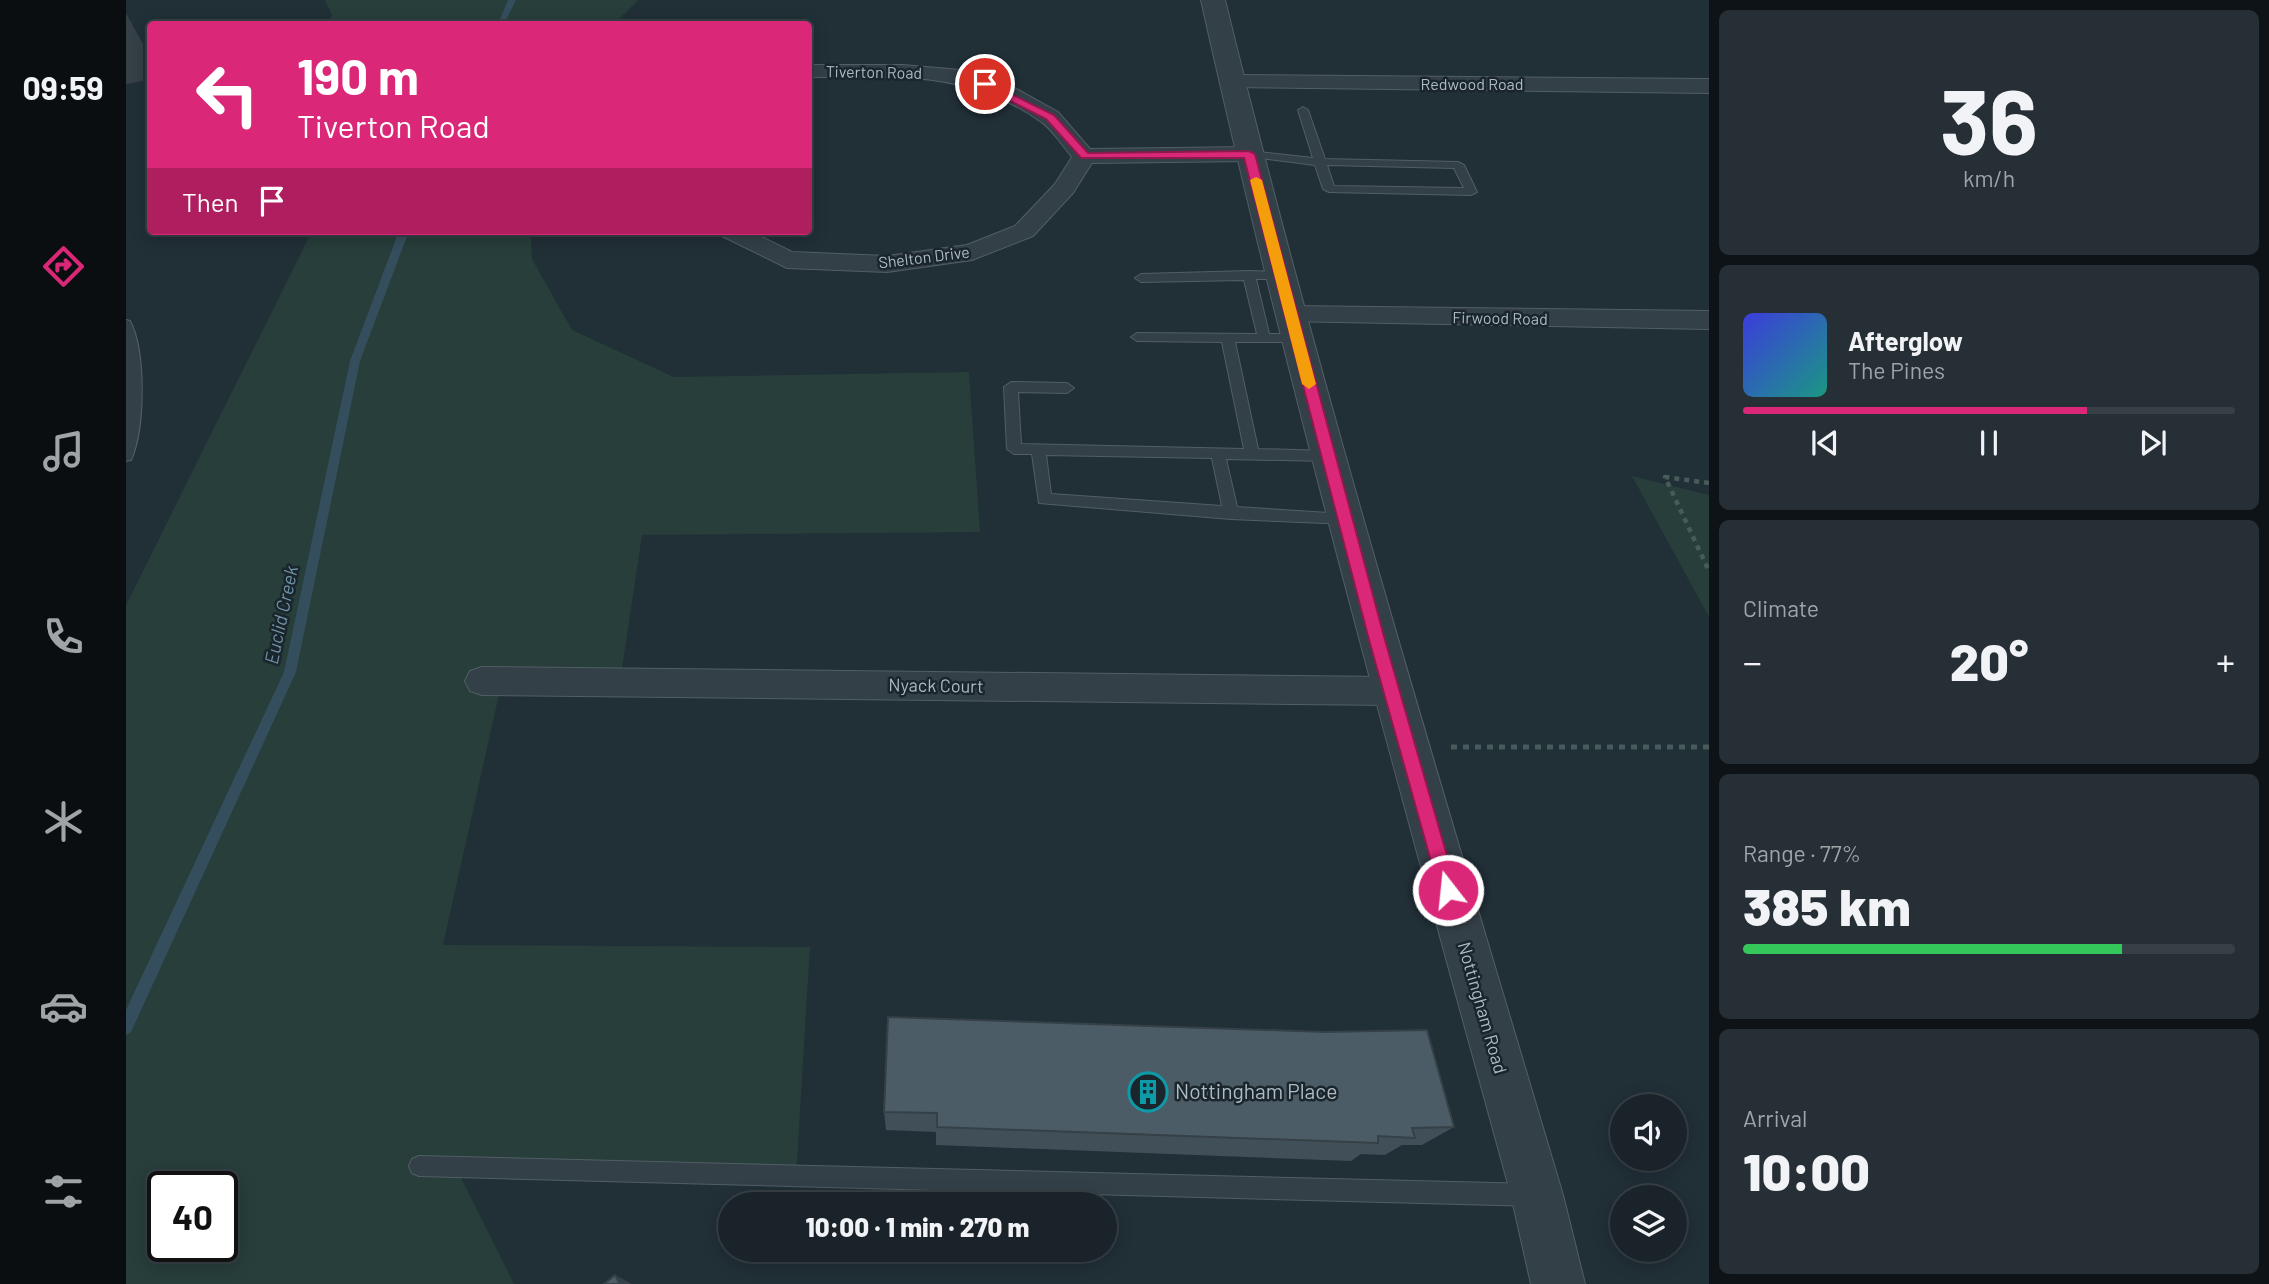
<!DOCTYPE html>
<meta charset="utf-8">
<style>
body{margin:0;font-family:Barlow,sans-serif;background:#262f35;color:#f1f3f6;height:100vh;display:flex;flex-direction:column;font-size:26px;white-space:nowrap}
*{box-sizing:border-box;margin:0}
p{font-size:23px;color:#9fa4a8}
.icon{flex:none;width:38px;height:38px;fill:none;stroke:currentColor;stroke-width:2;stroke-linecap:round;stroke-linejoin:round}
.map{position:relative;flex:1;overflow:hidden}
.sheet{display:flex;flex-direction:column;gap:10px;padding:10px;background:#0e1317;width:560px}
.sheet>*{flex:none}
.hud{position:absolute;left:21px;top:21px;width:665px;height:214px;border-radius:7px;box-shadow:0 4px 18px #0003,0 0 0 2px #374046;background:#db2777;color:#fff;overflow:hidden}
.controls{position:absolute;left:1484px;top:1094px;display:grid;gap:14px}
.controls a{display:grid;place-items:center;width:77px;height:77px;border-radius:50%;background:#192329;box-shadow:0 4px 18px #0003,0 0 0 2px #374046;font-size:35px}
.speed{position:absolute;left:21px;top:1171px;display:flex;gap:14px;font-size:35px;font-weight:700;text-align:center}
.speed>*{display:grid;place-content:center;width:91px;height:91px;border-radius:50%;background:#192329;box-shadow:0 4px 18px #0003,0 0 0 2px #374046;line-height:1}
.speed .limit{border:4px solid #111;border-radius:10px;background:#fff;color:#111}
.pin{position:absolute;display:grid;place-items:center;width:60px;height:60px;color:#fff;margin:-30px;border:4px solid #fff;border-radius:50%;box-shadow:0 2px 7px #0007}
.me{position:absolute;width:77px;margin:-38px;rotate:344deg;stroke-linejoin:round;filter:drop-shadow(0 0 5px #0008)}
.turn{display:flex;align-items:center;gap:24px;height:147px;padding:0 35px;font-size:32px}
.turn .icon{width:91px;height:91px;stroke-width:2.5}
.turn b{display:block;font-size:49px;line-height:60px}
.then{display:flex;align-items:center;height:66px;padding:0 35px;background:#0003;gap:14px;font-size:26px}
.big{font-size:52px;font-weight:800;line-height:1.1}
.sheet .widget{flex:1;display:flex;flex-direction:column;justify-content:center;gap:10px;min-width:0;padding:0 24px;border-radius:10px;background:#262f35}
.sheet .dial{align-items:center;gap:0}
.dial b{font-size:91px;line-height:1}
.song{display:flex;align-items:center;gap:21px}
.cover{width:84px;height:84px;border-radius:10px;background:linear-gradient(135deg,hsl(240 70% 55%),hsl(170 70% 35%))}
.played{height:7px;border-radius:4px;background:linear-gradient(90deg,#db2777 70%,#374046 70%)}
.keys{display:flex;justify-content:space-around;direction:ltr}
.heat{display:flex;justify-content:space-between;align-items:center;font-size:38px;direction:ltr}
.charge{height:10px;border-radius:5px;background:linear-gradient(90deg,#34c759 77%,#374046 0)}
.trip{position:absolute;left:592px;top:1192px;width:399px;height:70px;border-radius:35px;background:#192329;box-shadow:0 4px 18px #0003,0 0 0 2px #374046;font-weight:800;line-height:70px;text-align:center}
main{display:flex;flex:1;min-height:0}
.menu{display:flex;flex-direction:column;width:126px;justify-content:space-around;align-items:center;background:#0a0e10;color:#9fa4a8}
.menu .icon{width:49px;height:49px}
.menu .active{color:#db2777}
.menu b{font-size:32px;color:#f1f3f6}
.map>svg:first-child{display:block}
.green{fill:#273e3a;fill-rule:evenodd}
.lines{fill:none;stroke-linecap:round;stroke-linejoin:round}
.stream{fill:#354e5e;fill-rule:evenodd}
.service-casing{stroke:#525e65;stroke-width:2}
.minor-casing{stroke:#525e65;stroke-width:2}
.tertiary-casing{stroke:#525e65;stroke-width:2}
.path-far1{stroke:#475c5a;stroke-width:4.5;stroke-dasharray:5 5;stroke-linecap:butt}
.path{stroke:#475c5a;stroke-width:5;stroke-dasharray:6 6;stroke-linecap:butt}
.service{fill:#344048;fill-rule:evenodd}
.minor{fill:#344048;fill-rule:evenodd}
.tertiary{fill:#344048;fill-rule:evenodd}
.wall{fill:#414f58}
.shaded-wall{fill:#354047}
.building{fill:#4c5c66;stroke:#354047;stroke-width:2}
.route{fill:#db2777;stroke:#8e194d;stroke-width:2}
.slow{fill:#f59e0b}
.labels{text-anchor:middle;stroke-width:5;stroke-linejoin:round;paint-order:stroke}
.far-street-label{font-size:16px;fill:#afbbc4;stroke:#1a252c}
.street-label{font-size:18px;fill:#afbbc4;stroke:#1a252c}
.water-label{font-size:19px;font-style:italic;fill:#7093a8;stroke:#1a252c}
.near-poi-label{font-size:21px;fill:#afbbc4;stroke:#1a252c;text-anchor:start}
</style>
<main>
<nav class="menu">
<b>09:59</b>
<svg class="icon active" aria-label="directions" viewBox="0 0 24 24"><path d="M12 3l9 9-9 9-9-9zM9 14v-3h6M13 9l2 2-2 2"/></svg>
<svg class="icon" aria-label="music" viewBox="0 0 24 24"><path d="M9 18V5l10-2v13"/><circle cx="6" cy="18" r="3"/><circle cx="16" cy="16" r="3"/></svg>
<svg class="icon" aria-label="phone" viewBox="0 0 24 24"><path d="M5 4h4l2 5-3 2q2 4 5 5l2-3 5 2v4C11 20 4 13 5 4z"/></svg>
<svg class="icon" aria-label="climate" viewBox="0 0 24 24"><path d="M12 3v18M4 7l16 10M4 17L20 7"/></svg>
<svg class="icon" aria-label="car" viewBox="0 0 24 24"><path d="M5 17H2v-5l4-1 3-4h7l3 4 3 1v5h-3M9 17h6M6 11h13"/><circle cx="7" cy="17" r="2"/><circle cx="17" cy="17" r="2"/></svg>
<svg class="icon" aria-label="filters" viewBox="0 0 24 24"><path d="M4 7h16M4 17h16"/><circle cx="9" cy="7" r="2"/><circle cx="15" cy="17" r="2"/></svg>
</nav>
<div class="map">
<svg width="1583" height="1284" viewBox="0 0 1583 1284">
<rect width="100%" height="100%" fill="#212f37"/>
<g class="green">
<polygon points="199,0 512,0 488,24 201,24 206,16"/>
<path d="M186,231h219l1,28 40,71 102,47 295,-5 11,160 -338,3 -22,148 -118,-2 -59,264 367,2 -14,229 -340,-8 58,116h-388v-679zM37,1186h59v60h-59z"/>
<polygon points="1506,476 1583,495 1583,617"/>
</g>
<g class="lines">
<g class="stream">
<polygon points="382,0 390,0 378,24 372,24"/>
<polygon points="273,231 283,231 234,361 170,672 5,1032 0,1035 0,1010 158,672 224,361"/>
</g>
<g class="service-casing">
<g id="service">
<path d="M1177,107l5,3 17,49 133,3 6,3 13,27 -6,3 -142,-3 -6,-3 -8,-24 -70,-9v-4l4,-1 64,7 -15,-48zM1201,165l127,3 10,20 -130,-2z"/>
<path d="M1123,271l35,1 2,3 -6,4h-24l13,55h28l6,4 -6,4h-62l23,107 70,2 7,5 -7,5 -102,-2 11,48 108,7 5,2 2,4 -2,4 -119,-5 -192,-16 -7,-49h-18l-7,-5 -3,-62 7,-5 56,1 7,5 -7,5 -49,-1 3,52 223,5 -22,-107 -85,-1 -6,-4 6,-4 120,1 -13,-54 -103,2 -6,-4 6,-4zM920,455l166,3 10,48 -171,-12z"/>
<path d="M0,320l4,1c16,30 15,108 1,139l-5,1z"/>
<polygon points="293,1156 1405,1184 1412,1188 1416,1195 1412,1202 1405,1206 293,1176 286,1173 283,1166 286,1159"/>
</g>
</g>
<g class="minor-casing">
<g id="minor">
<path d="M682,65h95l69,6 41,16 45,25 32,37 159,-2 8,2 4,5 -4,5 -8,2 -157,2 -19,30 -40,43 -61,24 -85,12 -100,-4 -65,-32 -3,-5h31l42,21 95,4 80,-11 48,-19 40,-42 17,-27c-10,-12 -20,-28 -32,-36 -74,-52 -146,-44 -232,-44z"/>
<polygon points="1109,75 1583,79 1583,93 1101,87 1098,82 1101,77"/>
<polygon points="1165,306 1583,311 1583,329 1156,321 1152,315 1156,309"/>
<polygon points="356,667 1265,677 1277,681 1282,691 1277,701 1265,705 356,695 344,691 339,681 344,671"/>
</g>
</g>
<g class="tertiary-casing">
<path id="tertiary" d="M1075,0h24c98,402 220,798 338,1195l22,89h-54l-20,-89c-109,-397 -220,-793 -310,-1195z"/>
</g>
<polyline class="path-far1" points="1583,483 1539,477 1583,571"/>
<polyline class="path" points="1325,747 1583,747"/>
<use href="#service" class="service"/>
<use href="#minor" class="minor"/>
<use href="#tertiary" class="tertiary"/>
</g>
<polygon class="wall" points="758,1112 1328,1127 1296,1145 1276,1145 1259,1155 1235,1154 1225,1161 810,1145 810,1132 760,1130"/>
<g class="shaded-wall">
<polygon points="0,13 17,44 17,81 0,84"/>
<polygon points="489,1275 506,1284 494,1284"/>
</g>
<g class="building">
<polygon points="762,1017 1199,1032 1301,1030 1328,1127 1286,1128 1289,1138 1252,1136 1252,1143 811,1127 811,1113 758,1112"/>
<polygon points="489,1275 494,1284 478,1284"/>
</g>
<polygon class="route" points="859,81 928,115 962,153 1123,151 1129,154 1259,640 1331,890 1328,897 1322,899 1315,897 1313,890 1243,640 1118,158 955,158 920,119 855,86 854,84"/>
<polygon class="slow" points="1130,177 1136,180 1190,384 1183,389 1176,384 1124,180"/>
<defs>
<g id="building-ring" transform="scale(2.0125)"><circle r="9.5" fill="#1a252c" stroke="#0f9aa8" stroke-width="1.5"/><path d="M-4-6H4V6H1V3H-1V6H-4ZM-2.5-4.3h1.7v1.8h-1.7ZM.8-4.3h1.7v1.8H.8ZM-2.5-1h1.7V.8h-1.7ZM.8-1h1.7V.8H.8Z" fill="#0f9aa8"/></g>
</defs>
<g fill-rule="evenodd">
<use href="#building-ring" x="1022" y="1092"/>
</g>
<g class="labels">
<g class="far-street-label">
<text transform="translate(748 72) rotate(1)" y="6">Tiverton Road</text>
<text x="1346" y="90">Redwood Road</text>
<text transform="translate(798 257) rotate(-7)" y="6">Shelton Drive</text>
<text transform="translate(1374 318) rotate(1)" y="6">Firwood Road</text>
</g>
<g class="street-label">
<text transform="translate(810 686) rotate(1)" y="6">Nyack Court</text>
<text transform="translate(1356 1008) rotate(74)" y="6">Nottingham Road</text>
</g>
<g class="water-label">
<text transform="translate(155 615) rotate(-78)" y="7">Euclid Creek</text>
</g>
<g class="near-poi-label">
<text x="1049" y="1099">Nottingham Place</text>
</g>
</g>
</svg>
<div class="controls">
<a><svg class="icon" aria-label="sound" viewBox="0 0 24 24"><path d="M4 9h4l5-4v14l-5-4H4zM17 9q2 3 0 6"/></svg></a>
<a><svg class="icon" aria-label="layers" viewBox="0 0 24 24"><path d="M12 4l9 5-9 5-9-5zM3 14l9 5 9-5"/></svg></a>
</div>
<div class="speed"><div class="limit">40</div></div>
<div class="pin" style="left:859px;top:84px;background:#d93025"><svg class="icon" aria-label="arrive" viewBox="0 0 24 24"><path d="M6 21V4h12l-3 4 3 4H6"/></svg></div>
<svg class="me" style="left:1322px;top:890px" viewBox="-20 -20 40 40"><circle r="17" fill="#db2777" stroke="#fff" stroke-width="3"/><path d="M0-11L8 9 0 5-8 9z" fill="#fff"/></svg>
<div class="trip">10:00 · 1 min · 270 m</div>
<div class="hud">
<div class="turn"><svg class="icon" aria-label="left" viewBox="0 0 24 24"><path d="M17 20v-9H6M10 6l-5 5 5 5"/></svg><div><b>190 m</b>Tiverton Road</div></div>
<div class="then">Then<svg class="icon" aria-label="arrive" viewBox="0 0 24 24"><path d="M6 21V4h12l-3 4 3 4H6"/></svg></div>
</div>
</div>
<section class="sheet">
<div class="widget dial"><b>36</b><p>km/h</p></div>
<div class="widget">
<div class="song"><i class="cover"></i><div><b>Afterglow</b><p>The Pines</p></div></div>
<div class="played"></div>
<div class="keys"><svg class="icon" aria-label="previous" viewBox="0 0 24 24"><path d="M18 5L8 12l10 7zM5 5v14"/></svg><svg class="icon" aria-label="pause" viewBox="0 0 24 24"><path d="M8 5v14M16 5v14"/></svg><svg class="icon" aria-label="next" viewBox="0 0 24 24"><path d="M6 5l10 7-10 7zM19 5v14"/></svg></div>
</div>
<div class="widget"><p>Climate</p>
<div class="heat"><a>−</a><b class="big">20°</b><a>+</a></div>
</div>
<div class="widget"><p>Range · 77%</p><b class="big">385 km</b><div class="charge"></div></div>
<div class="widget"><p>Arrival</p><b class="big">10:00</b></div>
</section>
</main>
